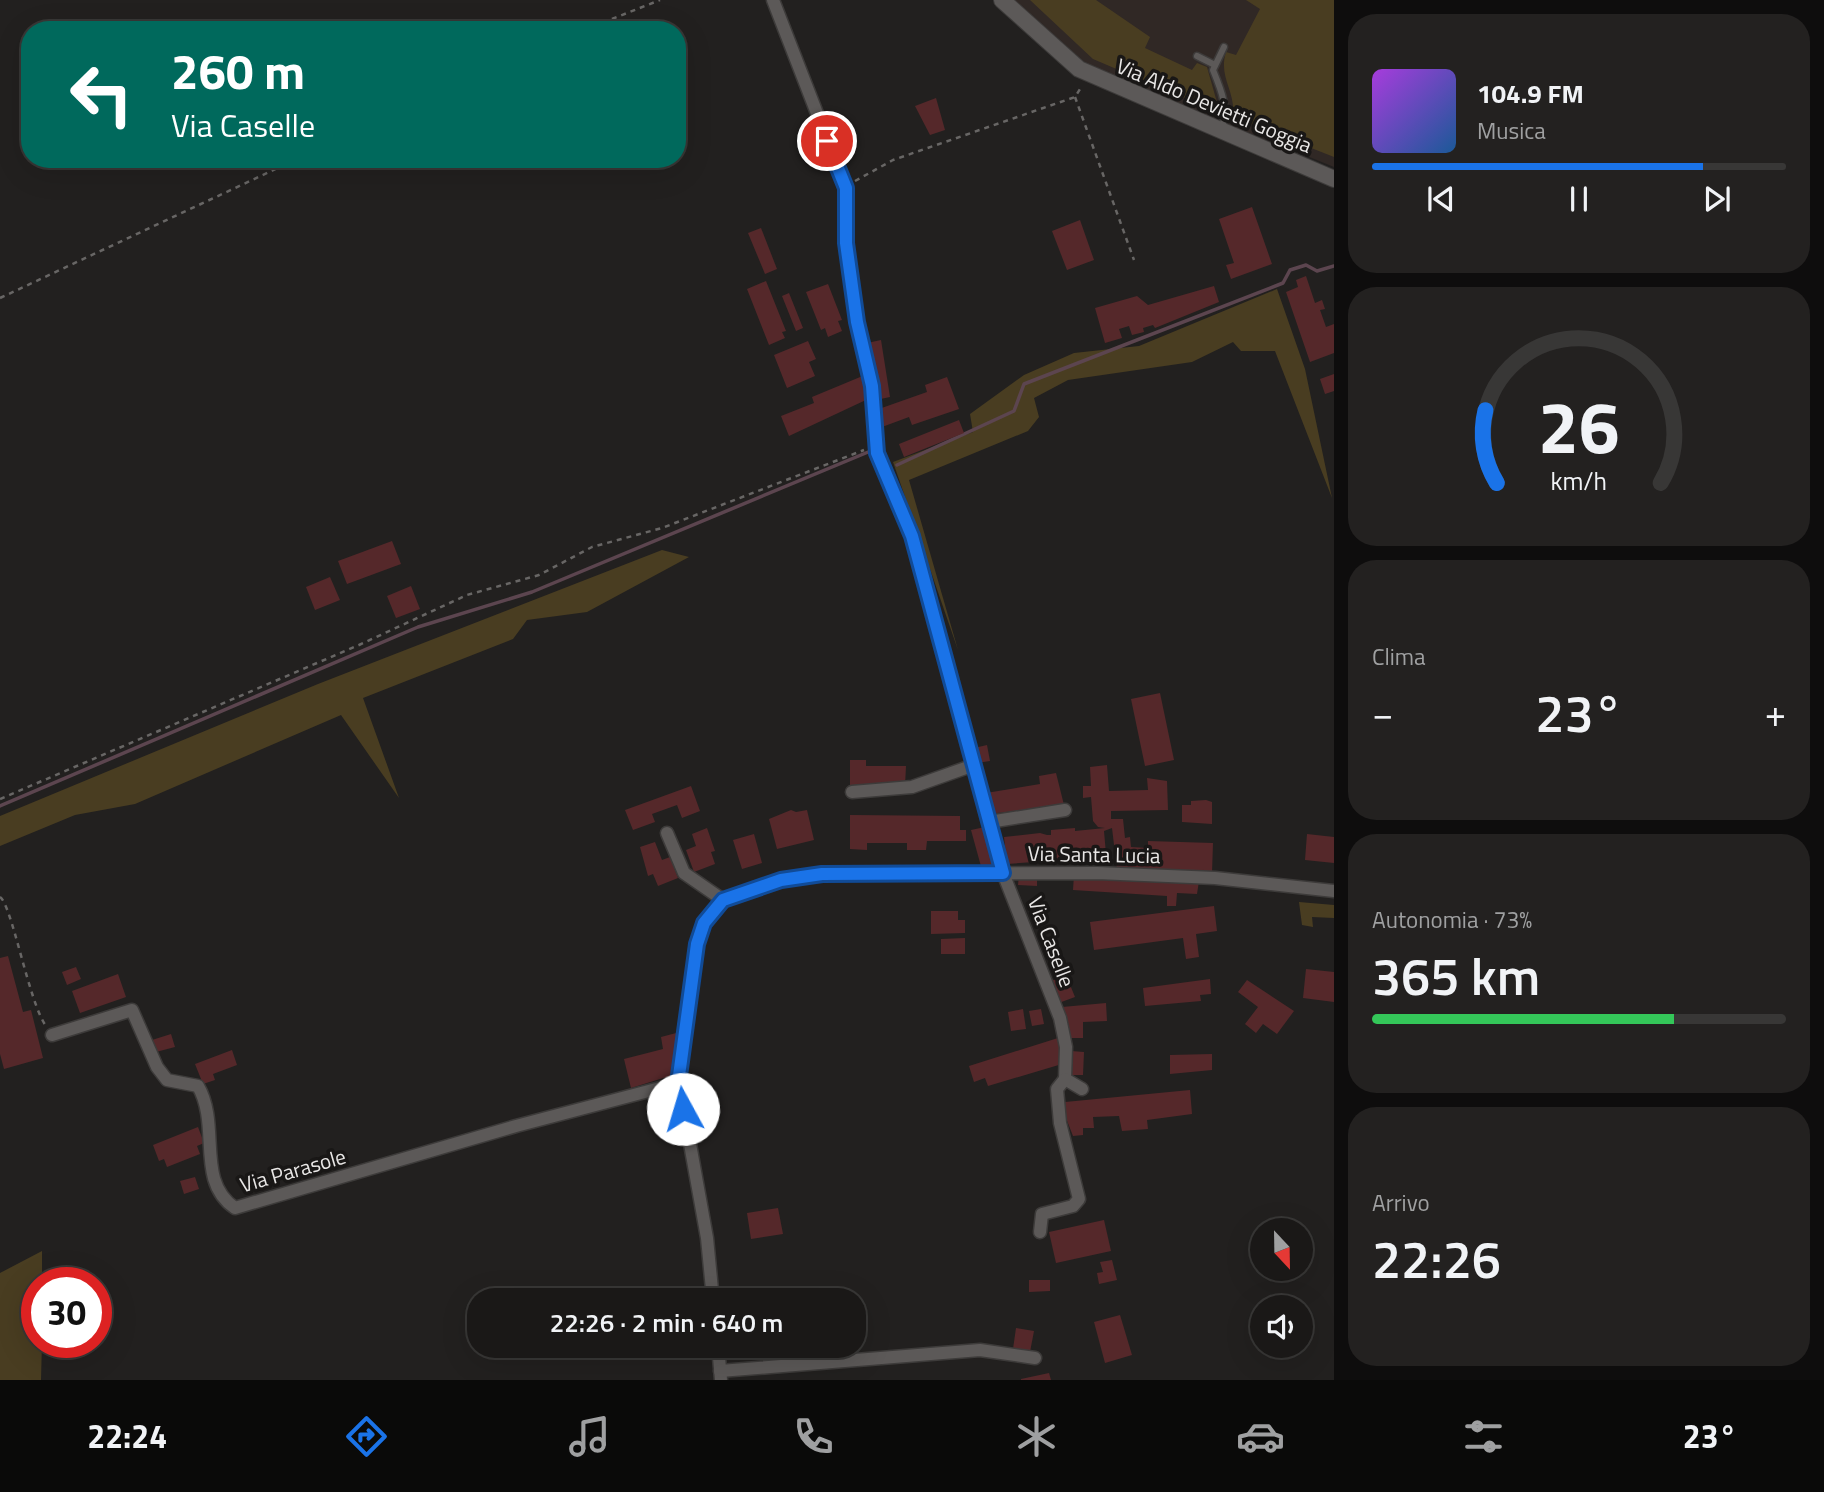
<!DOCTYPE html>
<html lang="it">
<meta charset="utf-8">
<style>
body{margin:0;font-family:"Titillium Web",sans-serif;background:#232120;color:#f1f3f6;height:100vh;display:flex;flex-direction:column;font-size:26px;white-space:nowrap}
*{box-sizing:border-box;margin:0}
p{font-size:23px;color:#9fa0a1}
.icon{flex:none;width:38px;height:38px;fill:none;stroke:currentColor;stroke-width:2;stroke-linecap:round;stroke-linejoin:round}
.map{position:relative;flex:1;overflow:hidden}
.drawer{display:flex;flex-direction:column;gap:14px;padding:14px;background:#0e0d0d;width:490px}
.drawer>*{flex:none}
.banner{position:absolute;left:21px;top:21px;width:665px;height:147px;border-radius:28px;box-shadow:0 7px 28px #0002,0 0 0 2px #383736;background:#00695c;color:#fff;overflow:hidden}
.needle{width:46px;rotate:158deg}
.buttons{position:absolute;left:1250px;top:1218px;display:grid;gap:14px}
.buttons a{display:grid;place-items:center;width:63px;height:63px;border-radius:50%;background:#1a1817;box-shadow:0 7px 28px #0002,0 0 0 2px #383736;font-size:35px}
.speed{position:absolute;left:21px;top:1267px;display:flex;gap:14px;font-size:35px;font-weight:700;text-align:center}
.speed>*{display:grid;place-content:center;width:91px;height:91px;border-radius:50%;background:#1a1817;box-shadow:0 7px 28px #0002,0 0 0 2px #383736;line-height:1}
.speed .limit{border:10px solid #d22;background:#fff;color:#111}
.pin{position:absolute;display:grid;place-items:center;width:60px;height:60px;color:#fff;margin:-30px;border:4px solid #fff;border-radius:50%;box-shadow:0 2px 7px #0007}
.me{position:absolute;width:77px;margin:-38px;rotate:354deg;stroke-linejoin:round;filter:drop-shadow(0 0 5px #0008)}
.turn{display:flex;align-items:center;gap:24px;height:147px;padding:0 35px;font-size:32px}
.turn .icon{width:91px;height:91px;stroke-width:2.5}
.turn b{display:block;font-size:49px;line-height:60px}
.big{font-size:52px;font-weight:600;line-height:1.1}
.drawer .tile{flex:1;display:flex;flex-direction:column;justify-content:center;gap:10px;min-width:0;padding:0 24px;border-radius:28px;background:#232120}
.drawer .dial{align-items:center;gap:0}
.dial svg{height:182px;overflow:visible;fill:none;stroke:#383736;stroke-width:7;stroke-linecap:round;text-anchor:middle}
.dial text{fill:#f1f3f6;stroke:none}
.song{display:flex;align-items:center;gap:21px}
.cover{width:84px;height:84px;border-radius:10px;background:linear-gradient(135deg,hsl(280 70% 55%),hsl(210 70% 35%))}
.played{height:7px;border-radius:4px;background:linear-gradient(90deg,#1a73e8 80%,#383736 80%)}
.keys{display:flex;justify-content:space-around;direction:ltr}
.heat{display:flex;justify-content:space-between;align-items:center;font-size:38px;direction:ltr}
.charge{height:10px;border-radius:5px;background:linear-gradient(90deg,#34c759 73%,#383736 0)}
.trip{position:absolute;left:467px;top:1288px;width:399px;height:70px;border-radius:28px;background:#1a1817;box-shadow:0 7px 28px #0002,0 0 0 2px #383736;font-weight:600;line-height:70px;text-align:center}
.tab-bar{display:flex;height:112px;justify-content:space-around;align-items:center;background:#0a0a09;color:#9fa0a1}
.tab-bar .icon{width:49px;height:49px}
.tab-bar .on{color:#1a73e8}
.tab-bar b{font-size:32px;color:#f1f3f6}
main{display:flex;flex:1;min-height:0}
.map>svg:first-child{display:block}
.built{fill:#302825}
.green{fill:#493d21}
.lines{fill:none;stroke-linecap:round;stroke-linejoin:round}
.stream{stroke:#5c454f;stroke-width:3.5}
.building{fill:#55282a}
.service-casing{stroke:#3d3b3a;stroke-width:9}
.minor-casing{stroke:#3d3b3a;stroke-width:15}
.tertiary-casing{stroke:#3d3b3a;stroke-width:18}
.path{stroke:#686665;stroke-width:2.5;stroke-dasharray:5 5;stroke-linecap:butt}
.service{stroke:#5c5958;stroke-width:6}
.minor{stroke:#5c5958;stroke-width:12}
.tertiary{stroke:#5c5958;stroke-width:16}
.route-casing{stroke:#114b97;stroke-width:18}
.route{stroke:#1a73e8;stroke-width:12}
.labels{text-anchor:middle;stroke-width:7;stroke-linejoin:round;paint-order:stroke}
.street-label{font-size:21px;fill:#e9e7e6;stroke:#191716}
</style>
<main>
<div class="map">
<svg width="1334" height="1380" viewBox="0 0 1334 1380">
<rect width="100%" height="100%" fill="#22201f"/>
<polygon class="built" points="1013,0 1334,0 1334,167 1114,78 1083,61"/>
<g class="green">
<polygon points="1030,0 1096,0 1150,37 1145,48 1192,70 1197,63 1207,67 1218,106 1217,112 1093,59"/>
<path d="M1246,0h88v157l-101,-40c3,-27 -15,-39 -7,-65l10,3 24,-46z"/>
<polygon points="1277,289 1305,369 1332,498 1275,351 1241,351 1233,342 1192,362 1068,380 1034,398 1039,417 1028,431 909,480 958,650 893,462 973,432 970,414 1024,375 1074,353 1139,346"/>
<polygon points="662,550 689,557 587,612 527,620 513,639 363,698 399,798 341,715 135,804 75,815 0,846 0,816 318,684"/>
<polygon points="1299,902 1334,905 1334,918 1312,917 1313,927 1302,925"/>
<polygon points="42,1251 42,1283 37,1283 37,1342 42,1342 41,1380 0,1380 0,1273"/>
</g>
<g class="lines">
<g class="stream">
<polyline points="897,465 1014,411 1024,384 1283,283 1290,270 1306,265 1317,271 1334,266"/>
<polyline points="0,806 418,627 532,592 873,450"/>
</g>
</g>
<g class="building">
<polygon points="936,98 945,130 930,135 915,106"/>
<polygon points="1252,207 1272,264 1231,279 1226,265 1234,263 1219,219"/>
<polygon points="1080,220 1094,260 1067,270 1052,231"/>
<polygon points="761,228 777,269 765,274 748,233"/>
<polygon points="1306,276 1315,303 1322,300 1325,309 1320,310 1326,327 1334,324 1334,353 1310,362 1286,292 1298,287 1296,280"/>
<polygon points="766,281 786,331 782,332 785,338 769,345 747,289"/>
<polygon points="828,284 842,320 838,321 842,331 828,337 825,328 821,330 806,292"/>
<polygon points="1214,286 1219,302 1155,328 1153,325 1143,328 1144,332 1132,335 1129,326 1119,329 1122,338 1105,343 1095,308 1137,296 1148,305"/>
<polygon points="789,293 803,328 796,331 782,296"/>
<polygon points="881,340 890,397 876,400 867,343"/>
<polygon points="808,341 816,359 809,362 815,376 787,388 774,355"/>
<polygon points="1334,374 1334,391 1325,394 1320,379"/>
<polygon points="865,375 868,399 789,436 781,416 814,403 812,397"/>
<polygon points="947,377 959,409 912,425 909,417 882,427 876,410 927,392 925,385"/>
<polygon points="959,420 964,433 904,457 899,444"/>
<polygon points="392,541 401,564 347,584 338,561"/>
<polygon points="330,577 340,600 315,610 306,587"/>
<polygon points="411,586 420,609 396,618 387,596"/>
<polygon points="1160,693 1174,760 1145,766 1131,699"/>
<polygon points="987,745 990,761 977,763 974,748"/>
<polygon points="850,760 866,760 866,766 906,766 905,786 850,788"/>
<polygon points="1107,765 1109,791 1148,790 1147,778 1167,781 1168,810 1111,811 1111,819 1123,819 1125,838 1130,837 1131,847 1148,848 1148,841 1213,843 1212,873 1117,870 1112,828 1104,831 1106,854 1076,856 1076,859 1007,864 1004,837 1040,833 1047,835 1051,835 1051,830 1075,828 1075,831 1105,828 1098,827 1093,821 1091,797 1083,798 1083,786 1091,786 1090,767"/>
<polygon points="1056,773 1064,805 990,814 986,793 1040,784 1039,776"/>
<polygon points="691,786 700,811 682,818 677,805 652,814 655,822 633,830 625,810"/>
<polygon points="1206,800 1212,802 1212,824 1182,822 1182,805 1191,805 1191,801"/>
<polygon points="791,810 796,812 807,810 814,840 777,849 769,819"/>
<polygon points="850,815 960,816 960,830 966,830 966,841 927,841 926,850 907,850 907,843 867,843 867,850 850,849"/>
<polygon points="985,827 996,869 982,870 971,830"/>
<polygon points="707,828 715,851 711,852 715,864 694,872 686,850 696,846 692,834"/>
<polygon points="754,834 762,863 742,869 733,840"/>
<polygon points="1307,834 1334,837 1334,863 1305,860"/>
<polygon points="655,842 662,860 670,857 678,878 658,886 653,874 648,876 640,847"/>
<polygon points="1019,875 1037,876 1037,886 1018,885"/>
<polygon points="1074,875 1199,881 1197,894 1177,893 1176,906 1167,906 1167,896 1073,890"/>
<polygon points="1214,906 1217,931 1196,934 1199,957 1186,959 1183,938 1094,950 1090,922"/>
<polygon points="931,911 958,911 958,920 965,920 965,933 931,934"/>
<polygon points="965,938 965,954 941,954 941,939"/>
<polygon points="8,956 23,1012 31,1010 43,1058 4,1069 0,1054 0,958"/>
<polygon points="76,967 81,979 67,985 62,972"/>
<polygon points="1306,969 1334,972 1334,1002 1303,998"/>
<polygon points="118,974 126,997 80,1013 72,991"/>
<polygon points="1066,975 1075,997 1056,1004 1048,982"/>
<polygon points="1210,979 1211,994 1200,995 1201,1001 1145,1006 1143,988"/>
<polygon points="1247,980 1294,1011 1277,1034 1263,1024 1256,1033 1245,1024 1258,1007 1238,992"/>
<polygon points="1106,1003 1107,1021 1083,1022 1083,1038 1070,1038 1062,1007"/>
<polygon points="1023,1009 1026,1029 1011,1031 1008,1012"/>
<polygon points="1041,1009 1044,1024 1032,1026 1029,1011"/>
<polygon points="680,1032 673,1075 631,1088 624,1059 663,1049 661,1037"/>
<polygon points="171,1034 175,1047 156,1052 152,1040"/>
<polygon points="1058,1038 1064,1057 1062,1064 988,1086 985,1078 974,1082 969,1066"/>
<polygon points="232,1050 237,1065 213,1074 215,1080 203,1084 195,1064"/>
<polygon points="1071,1051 1084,1052 1083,1075 1070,1075"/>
<polygon points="1212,1054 1212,1070 1170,1074 1170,1055"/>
<polygon points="1190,1090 1192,1114 1147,1120 1148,1129 1122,1131 1119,1116 1093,1117 1094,1128 1083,1128 1083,1135 1073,1136 1066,1118 1065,1102"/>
<polygon points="198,1127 204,1143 197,1146 200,1154 167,1167 164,1159 159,1161 153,1145"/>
<polygon points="195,1177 199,1189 184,1194 180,1181"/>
<polygon points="778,1208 783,1234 751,1239 747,1213"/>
<polygon points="1104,1220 1111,1251 1056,1263 1049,1232"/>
<polygon points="1112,1260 1117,1280 1099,1284 1097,1273 1103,1272 1100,1262"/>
<polygon points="1029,1280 1050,1280 1050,1291 1029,1292"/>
<polygon points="1120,1315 1132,1355 1105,1363 1094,1322"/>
<polygon points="1016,1328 1034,1331 1030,1352 1013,1349"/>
<polygon points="1049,1373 1051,1380 1021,1380 1021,1379"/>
</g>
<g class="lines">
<g class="service-casing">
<g id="service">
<polyline points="1197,56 1215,65"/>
<path d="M1222,129c6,-23 0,-37 -9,-59l11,-23"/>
</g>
</g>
<g class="minor-casing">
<g id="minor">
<polyline points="773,0 846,188 846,243 857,322 872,386 878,453 912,536 1003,873 1060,1018 1066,1047 1065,1079 1082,1089"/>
<polyline points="852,792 912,787 974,765"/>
<polyline points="989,822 1065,810"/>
<polyline points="667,833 684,873 723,900"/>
<path d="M52,1035l80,-25 25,57 10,13 31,6c23,40 -3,95 37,122l281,-82 163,-43"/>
<polyline points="1040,1232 1042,1214 1073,1206 1079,1199 1060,1123 1057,1089 1065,1079"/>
<polyline points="713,1300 707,1238 679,1083 697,944 703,923 723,900 781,880 822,874 1097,873 1215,878 1334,891"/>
<polyline points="718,1346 721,1380"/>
<polyline points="720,1371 980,1350 1035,1358"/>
</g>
</g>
<g class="tertiary-casing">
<polyline id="tertiary" points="1002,0 1079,69 1334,179"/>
</g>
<g class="path">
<polyline points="584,30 660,0"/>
<polyline points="1075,97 1134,260"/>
<polyline points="855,181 893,160 1075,97 1082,86"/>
<polyline points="0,298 297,159"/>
<polyline points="0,799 359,645 467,595 539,575 592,547 662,528 864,450"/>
<path d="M0,897c12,8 29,106 46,129"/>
</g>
<use href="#service" class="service"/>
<use href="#minor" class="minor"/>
<use href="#tertiary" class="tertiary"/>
</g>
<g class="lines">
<g class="route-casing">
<polyline id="route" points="683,1109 678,1083 697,944 704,923 723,900 781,880 822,874 1003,873 912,536 877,453 872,386 857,322 846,243 846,188 827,141"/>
</g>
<use href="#route" class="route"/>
</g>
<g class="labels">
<g class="street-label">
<text transform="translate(1214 106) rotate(23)" y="7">Via Aldo Devietti Goggia</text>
<text transform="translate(1094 855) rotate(1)" y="7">Via Santa Lucia</text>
<text transform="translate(1051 942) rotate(69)" y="7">Via Caselle</text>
<text transform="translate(293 1171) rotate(-16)" y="7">Via Parasole</text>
</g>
</g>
</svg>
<div class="buttons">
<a><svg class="needle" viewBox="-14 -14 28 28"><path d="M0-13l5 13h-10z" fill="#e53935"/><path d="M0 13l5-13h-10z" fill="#9fa0a1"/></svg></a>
<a><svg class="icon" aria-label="sound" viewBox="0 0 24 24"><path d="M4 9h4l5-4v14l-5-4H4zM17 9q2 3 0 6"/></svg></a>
</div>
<div class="speed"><div class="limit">30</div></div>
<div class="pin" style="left:827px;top:141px;background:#d93025"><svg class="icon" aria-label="arrive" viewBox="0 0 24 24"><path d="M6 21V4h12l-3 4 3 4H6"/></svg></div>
<svg class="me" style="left:683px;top:1109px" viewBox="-20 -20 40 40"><circle r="19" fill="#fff"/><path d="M0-13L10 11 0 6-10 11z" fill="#1a73e8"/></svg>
<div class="trip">22:26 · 2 min · 640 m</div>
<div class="banner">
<div class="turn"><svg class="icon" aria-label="left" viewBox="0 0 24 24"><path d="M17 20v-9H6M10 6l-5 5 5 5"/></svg><div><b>260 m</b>Via Caselle</div></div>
</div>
</div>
<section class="drawer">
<div class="tile">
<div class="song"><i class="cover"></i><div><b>104.9 FM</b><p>Musica</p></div></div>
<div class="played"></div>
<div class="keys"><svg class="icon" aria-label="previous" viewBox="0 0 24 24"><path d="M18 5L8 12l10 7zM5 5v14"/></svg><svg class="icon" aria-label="pause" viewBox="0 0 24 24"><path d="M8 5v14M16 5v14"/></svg><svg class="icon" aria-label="next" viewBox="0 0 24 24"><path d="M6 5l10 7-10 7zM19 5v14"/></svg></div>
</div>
<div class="tile dial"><svg viewBox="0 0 100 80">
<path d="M14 69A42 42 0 1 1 86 69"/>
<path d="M14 69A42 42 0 0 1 9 37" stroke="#1a73e8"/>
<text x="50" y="56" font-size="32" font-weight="700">26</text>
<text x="50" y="72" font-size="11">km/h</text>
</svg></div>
<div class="tile"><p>Clima</p>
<div class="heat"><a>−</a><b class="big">23°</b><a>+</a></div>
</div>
<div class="tile"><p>Autonomia · 73%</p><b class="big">365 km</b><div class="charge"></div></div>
<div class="tile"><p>Arrivo</p><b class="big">22:26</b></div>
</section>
</main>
<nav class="tab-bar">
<b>22:24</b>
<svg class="icon on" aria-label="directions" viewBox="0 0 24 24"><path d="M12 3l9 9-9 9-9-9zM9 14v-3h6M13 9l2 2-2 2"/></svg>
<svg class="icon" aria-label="music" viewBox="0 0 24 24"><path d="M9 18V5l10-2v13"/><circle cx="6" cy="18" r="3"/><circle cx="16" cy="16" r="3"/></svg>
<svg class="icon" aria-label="phone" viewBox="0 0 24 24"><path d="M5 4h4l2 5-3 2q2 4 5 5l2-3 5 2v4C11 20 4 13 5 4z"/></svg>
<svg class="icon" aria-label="climate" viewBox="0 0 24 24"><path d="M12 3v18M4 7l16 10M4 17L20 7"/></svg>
<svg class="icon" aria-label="car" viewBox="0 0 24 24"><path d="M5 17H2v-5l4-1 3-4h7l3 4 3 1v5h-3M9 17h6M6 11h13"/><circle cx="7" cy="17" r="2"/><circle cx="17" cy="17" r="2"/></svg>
<svg class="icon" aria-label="filters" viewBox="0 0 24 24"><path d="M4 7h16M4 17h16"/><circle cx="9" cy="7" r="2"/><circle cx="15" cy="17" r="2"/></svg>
<b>23°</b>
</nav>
